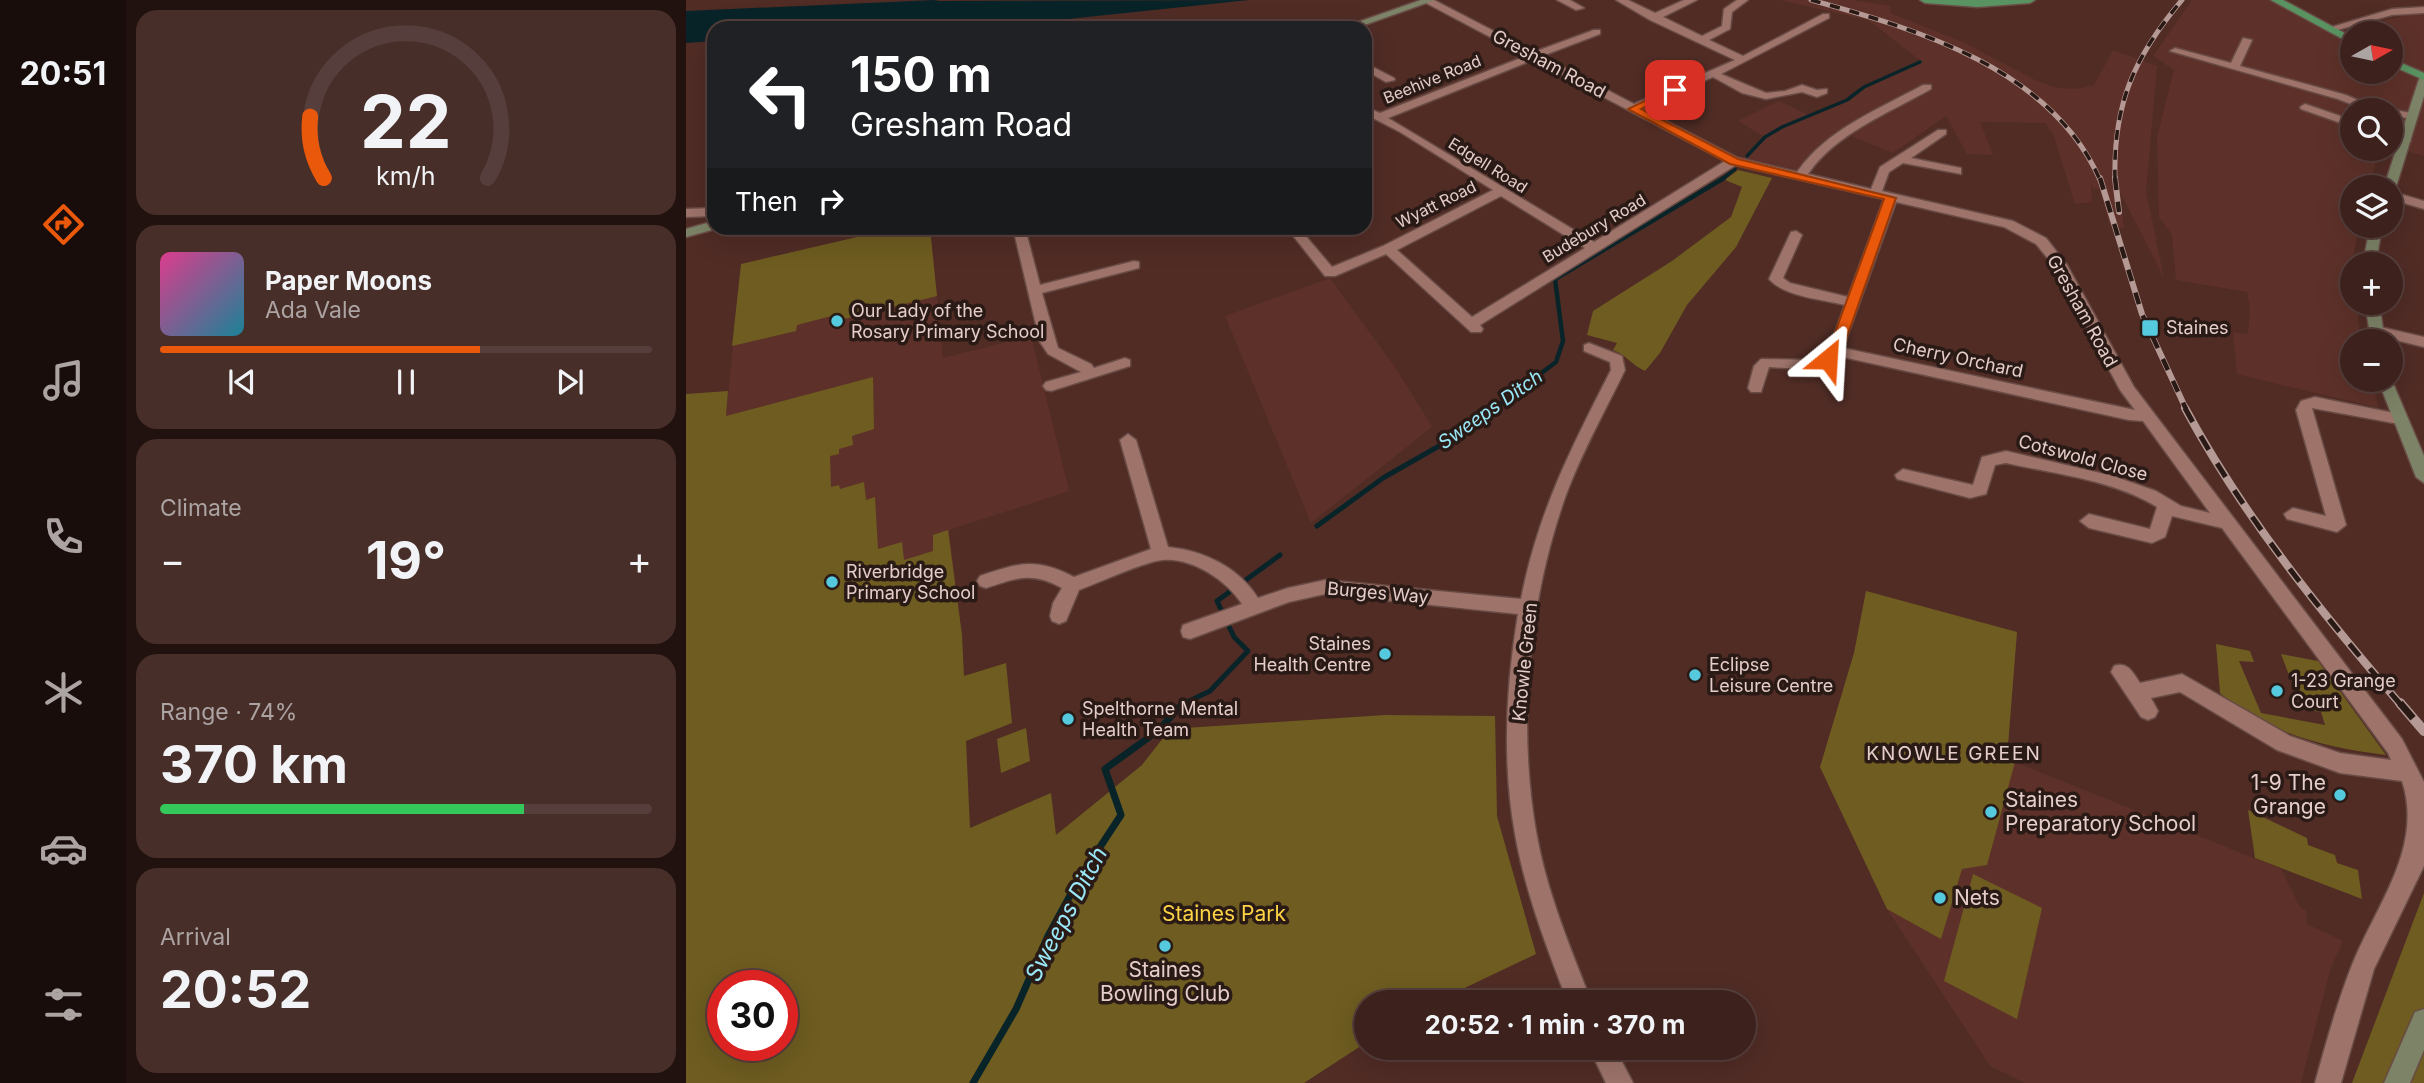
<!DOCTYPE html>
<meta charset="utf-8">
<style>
body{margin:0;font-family:Inter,sans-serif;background:#472e29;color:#f1f3f6;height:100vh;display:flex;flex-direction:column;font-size:26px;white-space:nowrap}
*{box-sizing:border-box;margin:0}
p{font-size:23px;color:#aca3a3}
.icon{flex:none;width:38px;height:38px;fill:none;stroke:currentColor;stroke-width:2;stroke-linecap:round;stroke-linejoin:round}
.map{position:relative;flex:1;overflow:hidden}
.details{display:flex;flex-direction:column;gap:10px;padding:10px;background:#21120f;width:560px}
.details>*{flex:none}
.hud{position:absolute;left:21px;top:21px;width:665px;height:214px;border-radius:21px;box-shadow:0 7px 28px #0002,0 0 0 2px #553e3b;background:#202124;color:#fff;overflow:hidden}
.needle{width:46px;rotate:81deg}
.buttons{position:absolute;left:1654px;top:21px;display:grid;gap:14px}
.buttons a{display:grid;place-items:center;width:63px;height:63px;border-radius:50%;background:#3c211c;box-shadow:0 7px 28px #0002,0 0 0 2px #553e3b;font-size:35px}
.speed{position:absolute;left:21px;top:970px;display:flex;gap:14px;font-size:35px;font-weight:700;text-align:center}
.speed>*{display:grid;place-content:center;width:91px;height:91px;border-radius:50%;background:#3c211c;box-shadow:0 7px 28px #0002,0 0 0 2px #553e3b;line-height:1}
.speed .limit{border:10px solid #d22;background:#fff;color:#111}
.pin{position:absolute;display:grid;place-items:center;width:60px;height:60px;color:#fff;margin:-30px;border-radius:14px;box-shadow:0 4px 10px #0006}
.me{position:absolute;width:77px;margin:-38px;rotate:27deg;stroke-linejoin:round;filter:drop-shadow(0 0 5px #0008)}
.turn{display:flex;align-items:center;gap:24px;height:147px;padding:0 28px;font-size:32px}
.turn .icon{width:91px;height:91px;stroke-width:2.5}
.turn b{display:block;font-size:49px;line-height:60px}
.then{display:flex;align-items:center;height:66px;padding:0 28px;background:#0003;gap:14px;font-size:26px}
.big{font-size:52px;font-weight:700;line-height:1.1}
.details .card{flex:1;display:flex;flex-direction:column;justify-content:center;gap:10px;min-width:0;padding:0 24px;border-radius:21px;background:#472e29}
.details .dial{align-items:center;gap:0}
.dial svg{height:182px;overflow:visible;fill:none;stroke:#553e3b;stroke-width:7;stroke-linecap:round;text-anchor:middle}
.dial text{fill:#f1f3f6;stroke:none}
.song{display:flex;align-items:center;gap:21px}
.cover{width:84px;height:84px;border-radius:10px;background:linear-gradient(135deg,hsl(330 70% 55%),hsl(190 70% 35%))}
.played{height:7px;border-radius:4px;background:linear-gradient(90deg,#ea580c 65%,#553e3b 65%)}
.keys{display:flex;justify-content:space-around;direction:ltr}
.heat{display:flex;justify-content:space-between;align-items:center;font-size:38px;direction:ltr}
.charge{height:10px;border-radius:5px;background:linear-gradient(90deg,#34c759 74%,#553e3b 0)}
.trip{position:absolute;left:668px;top:990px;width:402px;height:70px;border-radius:35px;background:#3c211c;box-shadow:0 7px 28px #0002,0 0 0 2px #553e3b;font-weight:700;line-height:70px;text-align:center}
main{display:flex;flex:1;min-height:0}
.tab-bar{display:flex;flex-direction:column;width:126px;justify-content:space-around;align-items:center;background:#180d0b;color:#aca3a3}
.tab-bar .icon{width:49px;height:49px}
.tab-bar .selected{color:#ea580c}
.tab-bar b{font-size:32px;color:#f1f3f6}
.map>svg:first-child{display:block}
.built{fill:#5d3129;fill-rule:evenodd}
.green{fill:#6e5c20;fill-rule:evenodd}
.water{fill:#092429}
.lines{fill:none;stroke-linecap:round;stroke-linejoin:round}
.stream-far3{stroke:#092429;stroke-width:3.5}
.stream-far2{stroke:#092429;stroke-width:4.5}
.stream-far1{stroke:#092429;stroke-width:5}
.stream{stroke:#092429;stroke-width:7}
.street-casing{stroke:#694b45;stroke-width:3}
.secondary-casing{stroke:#694b45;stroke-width:3}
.primary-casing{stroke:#694b45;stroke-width:3}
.street{fill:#9d736a;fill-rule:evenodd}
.secondary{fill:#7c8366;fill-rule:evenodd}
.primary{fill:#5a9362;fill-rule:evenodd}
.rail-far3-casing{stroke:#b59994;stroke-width:5}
.rail-far2-casing{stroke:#b59994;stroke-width:6}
.rail-far1-casing{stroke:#b59994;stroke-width:8}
.rail-casing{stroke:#b59994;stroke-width:10}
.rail-far3{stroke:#2a1a16;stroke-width:3.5;stroke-dasharray:10;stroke-linecap:butt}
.rail-far2{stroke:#2a1a16;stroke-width:4.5;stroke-dasharray:12;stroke-linecap:butt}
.rail-far1{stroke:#2a1a16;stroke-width:5;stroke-dasharray:16;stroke-linecap:butt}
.rail{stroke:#2a1a16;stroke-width:7;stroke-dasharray:20;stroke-linecap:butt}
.route{fill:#ea580c;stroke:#983908;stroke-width:2}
.poi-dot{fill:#55cadf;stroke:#2a1a16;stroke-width:2.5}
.labels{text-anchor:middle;stroke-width:7;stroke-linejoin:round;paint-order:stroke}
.far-street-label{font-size:16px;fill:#e5cdc9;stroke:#2a1a16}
.street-label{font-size:18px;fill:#e5cdc9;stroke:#2a1a16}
.poi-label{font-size:18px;fill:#e5cdc9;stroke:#2a1a16;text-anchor:start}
.water-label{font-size:19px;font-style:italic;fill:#99e7f7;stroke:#2a1a16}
.neighbourhood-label{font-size:19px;letter-spacing:2px;fill:#e5cdc9;stroke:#2a1a16}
.near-poi-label{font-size:21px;fill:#e5cdc9;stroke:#2a1a16;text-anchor:start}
.near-park-label{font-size:21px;fill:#fdd346;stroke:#2a1a16}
.near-water-label{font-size:23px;font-style:italic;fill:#99e7f7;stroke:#2a1a16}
</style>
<main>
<nav class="tab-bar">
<b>20:51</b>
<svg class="icon selected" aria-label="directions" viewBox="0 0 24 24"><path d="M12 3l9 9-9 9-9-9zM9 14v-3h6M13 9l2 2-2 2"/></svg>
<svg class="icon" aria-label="music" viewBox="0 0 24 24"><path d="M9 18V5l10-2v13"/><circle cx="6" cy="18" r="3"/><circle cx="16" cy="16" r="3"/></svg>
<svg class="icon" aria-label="phone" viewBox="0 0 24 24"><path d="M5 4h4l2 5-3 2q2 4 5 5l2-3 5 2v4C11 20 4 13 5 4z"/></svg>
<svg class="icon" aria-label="climate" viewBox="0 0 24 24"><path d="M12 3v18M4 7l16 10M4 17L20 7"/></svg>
<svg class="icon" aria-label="car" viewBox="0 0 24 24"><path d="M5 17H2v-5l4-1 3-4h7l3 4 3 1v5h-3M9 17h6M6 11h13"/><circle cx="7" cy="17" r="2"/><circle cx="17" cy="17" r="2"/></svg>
<svg class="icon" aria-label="filters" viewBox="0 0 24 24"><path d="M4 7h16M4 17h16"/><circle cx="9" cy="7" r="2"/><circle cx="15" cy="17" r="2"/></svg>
</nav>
<section class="details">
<div class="card dial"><svg viewBox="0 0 100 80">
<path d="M14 69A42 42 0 1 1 86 69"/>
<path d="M14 69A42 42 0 0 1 8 42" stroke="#ea580c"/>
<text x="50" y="56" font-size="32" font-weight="700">22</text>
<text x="50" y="72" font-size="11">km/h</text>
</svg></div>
<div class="card">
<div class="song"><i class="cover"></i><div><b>Paper Moons</b><p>Ada Vale</p></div></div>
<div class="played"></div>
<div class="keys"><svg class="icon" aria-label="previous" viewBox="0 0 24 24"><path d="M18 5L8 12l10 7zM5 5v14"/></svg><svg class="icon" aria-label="pause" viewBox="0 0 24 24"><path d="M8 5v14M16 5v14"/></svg><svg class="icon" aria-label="next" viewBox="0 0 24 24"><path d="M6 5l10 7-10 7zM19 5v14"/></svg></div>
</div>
<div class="card"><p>Climate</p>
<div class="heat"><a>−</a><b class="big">19°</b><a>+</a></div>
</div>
<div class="card"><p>Range · 74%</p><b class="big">370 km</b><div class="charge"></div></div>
<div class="card"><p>Arrival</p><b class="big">20:52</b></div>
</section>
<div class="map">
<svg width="1738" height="1083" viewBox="0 0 1738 1083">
<rect width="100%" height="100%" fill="#502c25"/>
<g class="built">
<polygon points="1094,0 1166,0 1205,6 1204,13 1279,43 1349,80 1371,88 1390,89 1408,85 1427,50 1471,66 1460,192 1478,278 1434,192 1438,228 1424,226 1412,184 1413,189 1407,188 1405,184 1406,202 1389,204 1367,134 1359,123 1294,122 1307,155 1281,154 1260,116 1207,153 1165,136 1129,160 1122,175 1057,158 1079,137 1052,121 1056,119 1093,101 1123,115 1169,95 1174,86 1200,78 1235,61 1182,20"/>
<path d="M1506,0h91l62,31 61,-16h18v141l-33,-10 -1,-36h-38v39h28l-12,38h-16v39h7l-7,38v39h4l5,38h-9v39h19l8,28 -142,-34 -4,-42 15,2 2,-27 -3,-15 -71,-12 -4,-45 -13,-18 -2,-80 17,-67 -21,-14zM1666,33h38v39h-38z"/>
<polygon points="210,228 244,228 257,358 345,336 383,491 263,530 276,635 9,732 55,264"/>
<polygon points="644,278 711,370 746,427 625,523 539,316"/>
<polygon points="1180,591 1331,632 1321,759 1595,869 1614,907 1620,911 1621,924 1657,941 1644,970 1615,1083 1339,1083 1304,1066 1201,909 1134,767 1168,653"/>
</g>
<g class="green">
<path d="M1052,170l34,8 -36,69 -49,58 -27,48 -15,18c-13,-6 -19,-16 -32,-21l4,-7 -30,-8 6,-24 79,-50 59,-44 11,-30 -17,-7z"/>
<polygon points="210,228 244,228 251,296 154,320 153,314 111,325 110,331 46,346 55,264"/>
<path d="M187,377l1,52 -22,7 1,9 -14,4v5l-9,2 1,31 8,-2 1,4 24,-7 2,18 9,-3 3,52 24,-7 2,18 29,-9v-16l15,-5 14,105 2,41 42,-13 6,60 -46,18 4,87 81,-35 5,42 86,-70 28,-36 215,-14 110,1 2,100 39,138 -103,49h-66v39l-63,41h-618v-689l42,-3 -2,25zM37,985h59v60h-59z"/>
<polygon points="1180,591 1331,632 1321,758 1329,762 1301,865 1276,869 1255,939 1201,909 1134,767 1168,653"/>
<path d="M1530,644l34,7 4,11 -15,-1 22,52 64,12 -4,-13 -6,-1 -4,-11 -8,-1 -5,-15 -6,-1 -11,-29 37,7 68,94c-58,-7 -121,-22 -166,-62z"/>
<polygon points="340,728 344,761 315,773 311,739"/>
<polygon points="1562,810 1621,838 1622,845 1649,855 1651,863 1672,870 1676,899 1569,858"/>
<polygon points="1287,874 1356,908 1331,1019 1258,981"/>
<polygon points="1738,893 1738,1083 1666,1083"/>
</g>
<polygon class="water" points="248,0 253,1 563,0 296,28 28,28 28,41 0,43 0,11"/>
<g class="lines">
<g class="stream-far3">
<polyline points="1061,156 1079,137 1096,127 1161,100 1178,87 1234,62"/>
<polyline points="1035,180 1049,169"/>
</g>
<polyline class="stream-far2" points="808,409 870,362 877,341 869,279 1038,178"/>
<g class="stream-far1">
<polyline points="631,526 697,478 781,430 810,408"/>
<polyline points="495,705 524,691 562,651 548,637 531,601 594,555"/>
</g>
<polyline class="stream" points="287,1083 330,1009 362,936 393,879 435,815 419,769 473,730 497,703"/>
<g class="street-casing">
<g id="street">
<path d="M739,0h9l100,52 60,-22h6v4l-58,22 92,48 101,-44 -85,-40 -34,-20h12l27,13 29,-13h13l-34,17 39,19 20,-10 2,-17 13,-9h11l-16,12 -2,17 -21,11 34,16 80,-42h6v4l-108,56 45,19 19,-2 17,-6 15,5 10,-1v4l-10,4 -15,-5 -36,7 -24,-6 -29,-16 -70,32 95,49 59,14c30,-43 82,-63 126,-87h8v4c-42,24 -95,44 -123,85l63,15 9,-22 58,-37h8v4l-35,24 50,10v6l-58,-11 -14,9 -7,19 131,30 33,17 21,27 67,122 268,352 22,43v84l-50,103 -33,114h-26c11,-40 22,-80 37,-118 24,-60 72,-118 50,-184l-62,-8 -63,-23 -97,-58 -29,6 7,13 -3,6 -7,3 -7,-3 -30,-45 3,-6c14,-5 19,7 26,17l42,-9 108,62 50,17 51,7 -3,-7 -166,-225 -50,-12 -7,21 -13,6 -63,-15 -9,-7 9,-7 61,15 7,-22c-44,-27 -102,-33 -151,-44l-11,2 -9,29 -16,4 -73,-19 -2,-4 8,-6 70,16 9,-28 24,-6 107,25 43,15 25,15 29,7 -67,-92 -14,-1 -291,-64 -20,14 -49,-3 -8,25h-10l-3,-4 6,-22 7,-7 54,1 14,-11 16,-44c-23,-6 -60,-8 -76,-26l22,-47 5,-1 6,4 -19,43 7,5 58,14 36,-98 -148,-34 -256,160 3,4 -2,3h-10l-85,-78 -51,22h-10l-38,-48h12l33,39 51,-21 110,-56 -93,-58 -35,-18v-7l15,6 146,-57 -100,-53zM847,60l192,101 -131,81 -206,-124zM815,196l84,52 -113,69 -75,-67zM1210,202l108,25 32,17 18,22 66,124 15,20 -292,-62z"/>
<polygon points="871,0 884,0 898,8 890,10"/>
<polygon points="1738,7 1738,13 1706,15 1644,32 1639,29 1706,9"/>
<polygon points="1557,38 1566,40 1554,66 1660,95 1695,110 1680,110 1652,99 1484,51 1489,48 1545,63"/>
<polygon points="679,63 708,78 709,80 700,82 679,70"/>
<polygon points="1619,104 1666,120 1666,127 1615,109 1614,107"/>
<polygon points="1704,109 1730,114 1732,116 1726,119 1704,115 1704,110 1700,110"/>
<polygon points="1704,134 1723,139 1725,141 1719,144 1704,141"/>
<polygon points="1704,191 1738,201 1738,209 1704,199"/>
<polygon points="28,208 28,216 0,217 0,209"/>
<polygon points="327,228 339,228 354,285 448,261 453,262 453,268 356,293 372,348 405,364 408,368 439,358 444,360 444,366 365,391 360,390 357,386 360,382 395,372 362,354 354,342"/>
<polygon points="1690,326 1738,337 1738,347 1685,334 1683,331"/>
<path d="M903,343l33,13 3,14c-20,41 -43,82 -59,125 -37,104 -49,226 -30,336 10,59 34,116 56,172h-24c-21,-55 -43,-111 -53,-169 -13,-72 -9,-148 3,-220l-193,-20 -36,8 -99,37 -7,-2 -2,-6 2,-6 59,-21c-16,-24 -49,-46 -79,-44 -17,1 -65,23 -84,30l-13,31 -7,3 -7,-3 -2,-5 3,-13 9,-15c-31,-17 -45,-10 -76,0l-6,-2 -3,-5 3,-5c39,-13 55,-19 94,1l77,-28 -31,-109 8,-6 8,6 32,107c37,4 70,20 90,51l30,-10 37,-8 196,19c17,-87 50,-151 90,-229l-1,-8 -26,-11v-6z"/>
<polygon points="1629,397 1713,414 1721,419 1713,424 1626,408 1660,525 1651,532 1601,519 1598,514 1607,508 1640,516 1610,410 1615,401"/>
<polygon points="903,1048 929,1048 947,1083 920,1083"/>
</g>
</g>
<g class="secondary-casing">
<g id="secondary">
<polygon points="735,0 749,0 670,28 655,28"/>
<polygon points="1738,76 1738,96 1710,187 1704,191 1704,187 1698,187 1733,79"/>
<polygon points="28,221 28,228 33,228 0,237 0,229"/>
<polygon points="1684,226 1696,226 1690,264 1677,264"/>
<polygon points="1679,303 1693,303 1699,341 1685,341"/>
<polygon points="1704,376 1738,456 1738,483 1730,477 1692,380 1704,380"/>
<polygon points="1738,1009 1738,1050 1724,1083 1698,1083 1729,1012"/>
</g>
</g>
<g class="primary-casing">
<g id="primary">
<polygon points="1234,0 1349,0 1344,3 1292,7 1239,3"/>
<polygon points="1585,0 1597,0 1666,37 1666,44"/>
<polygon points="1704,58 1738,73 1738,80 1704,65"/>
</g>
</g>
<use href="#street" class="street"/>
<use href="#secondary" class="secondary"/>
<use href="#primary" class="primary"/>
<g class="rail-far3-casing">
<g id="rail-far3">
<path d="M1125,0c106,29 241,69 289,180"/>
<path d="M1429,180c-2,-76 19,-123 67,-180"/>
</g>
</g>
<g class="rail-far2-casing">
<g id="rail-far2">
<polyline points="1414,178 1456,314 1500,409"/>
<polyline points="1429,178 1433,212"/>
</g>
</g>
<g class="rail-far1-casing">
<path id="rail-far1" d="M1499,408c58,108 136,204 216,297"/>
</g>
<g class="rail-casing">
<polyline id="rail" points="1714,703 1738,731"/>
</g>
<use href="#rail-far3" class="rail-far3"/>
<use href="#rail-far2" class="rail-far2"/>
<use href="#rail-far1" class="rail-far1"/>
<use href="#rail" class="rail"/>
</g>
<polygon class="route" points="985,88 994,90 955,109 1052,159 1210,198 1156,351 1146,362 1137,362 1135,359 1143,349 1198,199 1044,164 942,109"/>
<g class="poi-dot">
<circle cx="151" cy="321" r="7"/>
<rect x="1455" y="319" width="18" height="18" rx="3.5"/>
<circle cx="146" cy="582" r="7"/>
<circle cx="699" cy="654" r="7"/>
<circle cx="1009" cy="675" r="7"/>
<circle cx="1591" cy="691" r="7"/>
<circle cx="382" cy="719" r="7"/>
<circle cx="1654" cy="795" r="7"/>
<circle cx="1305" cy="812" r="7"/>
<circle cx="1254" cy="898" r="7"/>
<circle cx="479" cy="946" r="7"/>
</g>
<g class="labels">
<g class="far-street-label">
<text transform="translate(746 79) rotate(-22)" y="6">Beehive Road</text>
<text transform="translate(802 165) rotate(32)" y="6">Edgell Road</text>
<text transform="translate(750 204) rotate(-26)" y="6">Wyatt Road</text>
<text transform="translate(908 228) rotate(-31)" y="6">Budebury Road</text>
</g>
<g class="street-label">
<text transform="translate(863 64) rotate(28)" y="6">Gresham Road</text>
<text transform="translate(1396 311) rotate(61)" y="6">Gresham Road</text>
<text transform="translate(1272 358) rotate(12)" y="6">Cherry Orchard</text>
<text transform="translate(1397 458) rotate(15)" y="6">Cotswold Close</text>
<text transform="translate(692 593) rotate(5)" y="6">Burges Way</text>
<text transform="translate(839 662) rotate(-84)" y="6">Knowle Green</text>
</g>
<g class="poi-label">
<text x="165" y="317">Our Lady of the<tspan x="165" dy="21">Rosary Primary School</tspan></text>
<text x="1480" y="334">Staines</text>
<text x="160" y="578">Riverbridge<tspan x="160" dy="21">Primary School</tspan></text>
<text x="685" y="650" text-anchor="end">Staines<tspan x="685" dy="21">Health Centre</tspan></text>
<text x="1023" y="671">Eclipse<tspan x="1023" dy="21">Leisure Centre</tspan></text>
<text x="1605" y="687">1-23 Grange<tspan x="1605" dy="21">Court</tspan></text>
<text x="396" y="715">Spelthorne Mental<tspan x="396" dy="21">Health Team</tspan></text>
</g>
<g class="water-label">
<text transform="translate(804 409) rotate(-35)" y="7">Sweeps Ditch</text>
</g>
<g class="neighbourhood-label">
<text x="1268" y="760">KNOWLE GREEN</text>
</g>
<g class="near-poi-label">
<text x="1640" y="790" text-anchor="end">1-9 The<tspan x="1640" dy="24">Grange</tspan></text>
<text x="1319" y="807">Staines<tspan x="1319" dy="24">Preparatory School</tspan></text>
<text x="1268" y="905">Nets</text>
<text x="479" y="977" text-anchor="middle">Staines<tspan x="479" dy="24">Bowling Club</tspan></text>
</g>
<g class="near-park-label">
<text x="538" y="921">Staines Park</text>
</g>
<g class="near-water-label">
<text transform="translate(380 914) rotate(-62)" y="8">Sweeps Ditch</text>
</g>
</g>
</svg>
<div class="buttons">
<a><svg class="needle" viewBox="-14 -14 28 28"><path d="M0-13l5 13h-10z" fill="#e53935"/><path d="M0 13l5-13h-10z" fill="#aca3a3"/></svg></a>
<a><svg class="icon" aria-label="search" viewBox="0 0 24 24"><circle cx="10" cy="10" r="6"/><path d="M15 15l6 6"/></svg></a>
<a><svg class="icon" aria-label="layers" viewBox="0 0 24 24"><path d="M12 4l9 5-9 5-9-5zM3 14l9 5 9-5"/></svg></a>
<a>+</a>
<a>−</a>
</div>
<div class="speed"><div class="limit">30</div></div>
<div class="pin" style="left:989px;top:90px;background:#d93025"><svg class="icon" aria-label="arrive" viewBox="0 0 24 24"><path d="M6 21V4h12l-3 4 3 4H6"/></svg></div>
<svg class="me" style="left:1142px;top:359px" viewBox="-20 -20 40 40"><path d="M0-17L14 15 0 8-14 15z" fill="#ea580c" stroke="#fff" stroke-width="4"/></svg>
<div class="trip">20:52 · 1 min · 370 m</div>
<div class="hud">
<div class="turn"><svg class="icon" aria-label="left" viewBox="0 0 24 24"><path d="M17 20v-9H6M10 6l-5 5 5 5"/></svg><div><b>150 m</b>Gresham Road</div></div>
<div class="then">Then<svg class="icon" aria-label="right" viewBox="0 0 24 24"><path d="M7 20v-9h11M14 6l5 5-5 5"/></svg></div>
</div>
</div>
</main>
